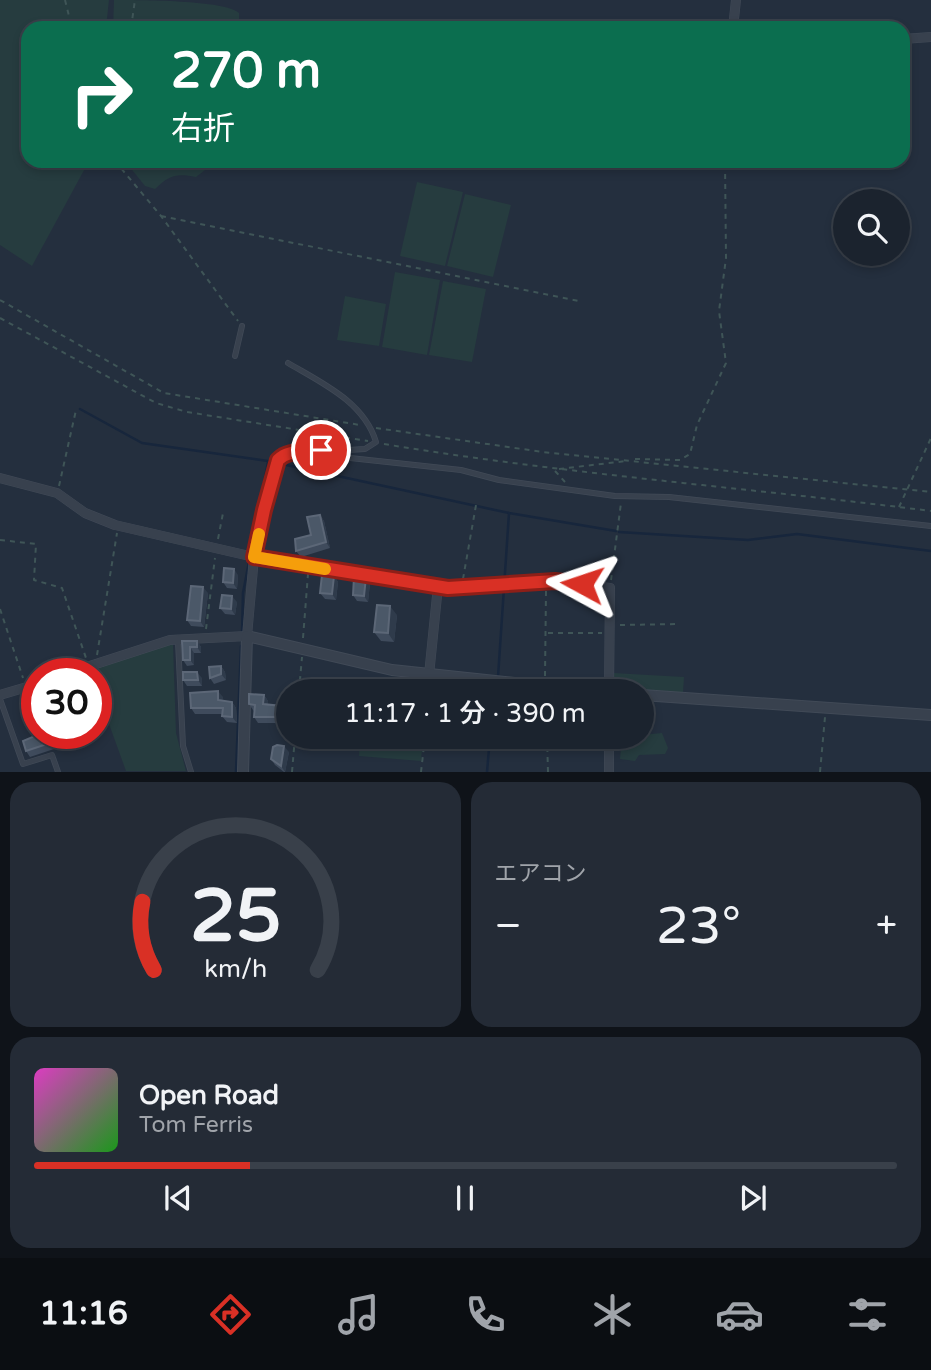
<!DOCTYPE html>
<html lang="ja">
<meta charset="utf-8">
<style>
body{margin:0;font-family:"Varela Round","Noto Sans JP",sans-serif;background:#242b36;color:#f1f3f6;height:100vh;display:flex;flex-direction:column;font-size:26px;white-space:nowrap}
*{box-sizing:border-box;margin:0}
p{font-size:23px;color:#a0a4aa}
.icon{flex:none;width:38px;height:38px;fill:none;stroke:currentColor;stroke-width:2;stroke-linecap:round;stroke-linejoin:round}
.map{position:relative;height:772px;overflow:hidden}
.panel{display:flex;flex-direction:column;gap:10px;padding:10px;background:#0f1319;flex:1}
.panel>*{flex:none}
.guide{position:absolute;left:21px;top:21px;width:889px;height:147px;border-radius:21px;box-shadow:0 4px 10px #0003,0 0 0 2px #39404a;background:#0b6e4f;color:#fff;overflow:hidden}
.tools{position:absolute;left:833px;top:189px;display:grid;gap:14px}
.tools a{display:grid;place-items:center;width:77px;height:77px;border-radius:50%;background:#1b232e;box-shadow:0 4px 10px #0003,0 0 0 2px #39404a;font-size:35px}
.speed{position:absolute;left:21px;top:658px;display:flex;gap:14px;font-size:35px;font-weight:700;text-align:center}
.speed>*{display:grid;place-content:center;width:91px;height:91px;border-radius:50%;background:#1b232e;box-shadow:0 4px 10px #0003,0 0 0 2px #39404a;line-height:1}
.speed .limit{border:10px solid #d22;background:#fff;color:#111}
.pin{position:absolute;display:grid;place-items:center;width:60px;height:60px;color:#fff;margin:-30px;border:4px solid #fff;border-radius:50%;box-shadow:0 2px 7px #0007}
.me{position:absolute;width:77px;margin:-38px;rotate:275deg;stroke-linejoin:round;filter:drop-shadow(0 0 5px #0008)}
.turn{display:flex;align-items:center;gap:24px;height:147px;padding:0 35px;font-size:32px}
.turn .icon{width:91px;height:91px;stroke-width:2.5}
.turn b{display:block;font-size:49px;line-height:60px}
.big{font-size:52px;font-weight:600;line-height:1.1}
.panel .tile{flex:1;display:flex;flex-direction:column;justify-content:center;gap:10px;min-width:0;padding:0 24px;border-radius:21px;background:#242b36}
.panel .dial{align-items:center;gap:0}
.dial svg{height:182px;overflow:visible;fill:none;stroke:#39404a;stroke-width:7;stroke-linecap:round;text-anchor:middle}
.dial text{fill:#f1f3f6;stroke:none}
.song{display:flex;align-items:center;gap:21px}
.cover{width:84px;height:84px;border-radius:10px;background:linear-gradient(135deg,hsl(310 70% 55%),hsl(120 70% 35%))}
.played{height:7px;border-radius:4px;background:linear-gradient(90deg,#d93025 25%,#39404a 25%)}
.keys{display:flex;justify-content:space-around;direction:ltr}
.heat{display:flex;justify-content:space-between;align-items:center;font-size:38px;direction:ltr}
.panel .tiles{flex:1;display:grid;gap:10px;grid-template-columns:1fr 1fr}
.tile:last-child{grid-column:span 2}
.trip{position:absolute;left:276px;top:679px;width:378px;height:70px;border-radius:35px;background:#1b232e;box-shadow:0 4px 10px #0003,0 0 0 2px #39404a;font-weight:600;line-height:70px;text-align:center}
.dock{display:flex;height:112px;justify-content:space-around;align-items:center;background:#0b0e12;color:#a0a4aa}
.dock .icon{width:49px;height:49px}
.dock .active{color:#d93025}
.dock b{font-size:32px;color:#f1f3f6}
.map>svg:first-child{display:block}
.green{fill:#263c3f}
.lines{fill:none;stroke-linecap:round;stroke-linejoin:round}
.stream{stroke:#17263c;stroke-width:2.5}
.service-casing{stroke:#414a57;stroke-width:6}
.minor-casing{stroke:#414a57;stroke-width:10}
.tertiary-casing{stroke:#414a57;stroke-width:12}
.path{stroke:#3f5557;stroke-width:2;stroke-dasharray:5 5;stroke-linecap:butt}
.service{stroke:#38414e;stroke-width:4.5}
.minor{stroke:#38414e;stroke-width:9}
.tertiary{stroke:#38414e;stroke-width:10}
.wall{fill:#3f4b5c}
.shaded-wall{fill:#2f3b4b}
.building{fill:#4b5868;stroke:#5c6777;stroke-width:2}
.route-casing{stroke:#8d1f18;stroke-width:18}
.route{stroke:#d93025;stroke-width:12}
.slow{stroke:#f59e0b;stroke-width:12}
</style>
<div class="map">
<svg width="931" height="772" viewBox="0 0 931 772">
<rect width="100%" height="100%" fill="#242f3e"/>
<g class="green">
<polygon points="0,0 109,0 106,28 28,28 28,161 89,161 32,266 0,245"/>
<path d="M114,0c23,0 112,0 125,13v15h-25l-17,-5 -17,4 -67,1z"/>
<path d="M125,161h116l-32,6 -13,10c-19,-4 -27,-2 -41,12l-10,-3z"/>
<polygon points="417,182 463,192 445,266 400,256"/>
<polygon points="465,194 511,205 493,277 447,266"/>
<polygon points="395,272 440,280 427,355 382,347"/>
<polygon points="443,281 486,289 472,362 429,355"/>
<polygon points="345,296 386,304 379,346 337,340"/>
<polygon points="173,644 176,733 186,771 126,771 96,688 96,674 90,671 133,654"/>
<polygon points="613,673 684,677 683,693 612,688"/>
<polygon points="662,733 668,748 665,754 639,755 635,761 620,759 622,737"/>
<polygon points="360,737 423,737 421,761 359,756"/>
</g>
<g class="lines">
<g class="stream">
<polyline points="80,409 142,443 268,461 509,513 616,531"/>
<polyline points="619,532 748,540 797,534 931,551"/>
<polyline points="251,552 268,462"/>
<polyline points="242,635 243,593 249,562"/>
<polyline points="498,677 509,513"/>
<polyline points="591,688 600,689"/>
<polyline points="494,691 494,687"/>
<polyline points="236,772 241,646"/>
<polyline points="487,772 490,737"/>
</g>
<g class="service-casing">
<g id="service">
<polyline points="235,356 242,326"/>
<path d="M288,363c34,20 76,39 88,79l-11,7 -50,3"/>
<polyline points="254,557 264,510 278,460 295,452 461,470 499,480 615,496 669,497 931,526"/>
<polyline points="178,641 183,746 191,772"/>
<polyline points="0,699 23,764 52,755 58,772"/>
</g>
</g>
<g class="minor-casing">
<g id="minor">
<polyline points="733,28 736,0"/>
<polyline points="903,39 931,37"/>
<polyline points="0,478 57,493 85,513 115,525 254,557 448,588 555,581 610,588 609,691"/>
<polyline points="65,674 170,640 247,636 254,557"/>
<polyline points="429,675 438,586"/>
<polyline points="0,695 37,684"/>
<polyline points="609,772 609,737"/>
</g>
</g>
<g class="tertiary-casing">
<g id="tertiary">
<polyline points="642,695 931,715"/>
<polyline points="243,772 247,636 392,670 590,691"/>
</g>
</g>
<g class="path">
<polyline points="65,0 72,28"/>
<polyline points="131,28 135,0"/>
<polyline points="115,161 161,216 238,321"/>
<polyline points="161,216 579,301"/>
<polyline points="0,300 164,393 360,425"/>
<polyline points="0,318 156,403 187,412 368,441"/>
<polyline points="376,428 543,452 931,492"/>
<path d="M384,444c181,30 365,44 547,67"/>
<polyline points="635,459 680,460 690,454 697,425 726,363 719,311 726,258 725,161"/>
<polyline points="559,469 626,461"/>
<polyline points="555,471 565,482"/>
<polyline points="59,486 76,410"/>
<polyline points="899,507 931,438"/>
<polyline points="218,539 223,513"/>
<polyline points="0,540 36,544 34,580 62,588 86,658"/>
<polyline points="463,579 476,505"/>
<polyline points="611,580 621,503"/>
<polyline points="0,609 23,678"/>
<polyline points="620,625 678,624"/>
<polyline points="206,629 215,558"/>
<polyline points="548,633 602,633"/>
<polyline points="303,638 308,574"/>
<polyline points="97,655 117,533"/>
<polyline points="545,676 546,591"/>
<polyline points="299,691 302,657"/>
<polyline points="428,691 428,683"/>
<polyline points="547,737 548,772"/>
<polyline points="292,772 295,737"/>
<polyline points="421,772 425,737"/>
<polyline points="820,772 825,717"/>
</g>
<use href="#service" class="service"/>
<use href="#minor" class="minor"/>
<use href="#tertiary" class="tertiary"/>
</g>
<g class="wall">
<polygon points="320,515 324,521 330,548 301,557 296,551 311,535"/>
<polygon points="238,575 237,589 227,588 223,582"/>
<polygon points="334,576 338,582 336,600 325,599 320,593"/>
<polygon points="366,577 370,583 368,602 357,601 353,595"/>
<polygon points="208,593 204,627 191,626 187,620"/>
<polygon points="237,602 235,615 225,614 220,608"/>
<polygon points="397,615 394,642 381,641 374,632"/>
<polygon points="182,641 197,641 201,647 201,653 194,653 194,665 187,666 183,660"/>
<polygon points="221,666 225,672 226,680 214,684 210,678"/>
<polygon points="202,678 202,686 187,686 183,680"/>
<polygon points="264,695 268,701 268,705 282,706 286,712 289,712 289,727 285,726 283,723 258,723 254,717 254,711 253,710 249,704"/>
<polygon points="223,697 222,700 232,702 236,708 237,723 227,722 222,716 223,714 195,714 191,708"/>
<polygon points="42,733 79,733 81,740 30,757 26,751"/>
<polygon points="289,752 285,772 284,772 275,765 271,759"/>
</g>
<g class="shaded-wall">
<polygon points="320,515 324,521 330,548 326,542"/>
<polygon points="234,569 238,575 237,589 233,583"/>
<polygon points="334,576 338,582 336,600 332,594"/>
<polygon points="366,577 370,583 368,602 364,596"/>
<polygon points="203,587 208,593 204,627 200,621"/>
<polygon points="232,596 237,602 235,615 231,609"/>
<polygon points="390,606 397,615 394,642 388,633"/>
<polygon points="197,641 201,647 201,653 197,647"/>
<polygon points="190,647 194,653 194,665 190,660"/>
<polygon points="221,666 225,672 226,680 221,674"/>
<polygon points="197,672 202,678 202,686 198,680"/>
<polygon points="218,691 223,697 222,706 218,700"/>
<polygon points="264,695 268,701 268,710 263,704"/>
<polygon points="232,702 236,708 237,723 232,717"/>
<polygon points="284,746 289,752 285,772 281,766"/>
</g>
<g class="building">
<polygon points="320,515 326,542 296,551 295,539 311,535 307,517"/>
<polygon points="224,568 234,569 233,583 223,582"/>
<polygon points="322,575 334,576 332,594 320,593"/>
<polygon points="354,577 366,577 364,596 353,595"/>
<polygon points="191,586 203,587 200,621 187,620"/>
<polygon points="222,595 232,596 231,609 220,608"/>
<polygon points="377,605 390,606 388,633 374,632"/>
<polygon points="182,641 197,641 197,647 190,647 190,660 183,660"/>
<polygon points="221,666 221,674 210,678 209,667"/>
<polygon points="183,672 197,672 198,680 183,680"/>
<polygon points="37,686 37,706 32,692 29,693 27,687"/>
<polygon points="218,691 218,700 232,702 232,717 222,716 223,708 191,708 190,693"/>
<polygon points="249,694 264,695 263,704 282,706 281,717 254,717 255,705 249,704"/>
<polygon points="282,711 289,712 288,721 281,720"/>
<polygon points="42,733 76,733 77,734 26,751 23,741"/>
<polygon points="277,745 284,746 281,766 271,759 273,747"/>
</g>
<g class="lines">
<g class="route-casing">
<path id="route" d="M321,450c-15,6 -30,-3 -43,10l-14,50 -10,47 194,31 107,-7 27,3"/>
</g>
<use href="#route" class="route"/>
<polyline class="slow" points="259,534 254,557 325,569"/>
</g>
</svg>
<div class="tools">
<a><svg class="icon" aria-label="search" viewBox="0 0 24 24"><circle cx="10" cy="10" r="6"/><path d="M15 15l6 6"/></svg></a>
</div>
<div class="speed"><div class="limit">30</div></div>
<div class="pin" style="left:321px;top:450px;background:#d93025"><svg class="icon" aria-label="arrive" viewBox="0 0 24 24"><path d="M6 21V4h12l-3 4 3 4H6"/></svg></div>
<svg class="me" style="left:582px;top:584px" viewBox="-20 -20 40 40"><path d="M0-17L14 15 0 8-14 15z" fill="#d93025" stroke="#fff" stroke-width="4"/></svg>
<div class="trip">11:17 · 1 分 · 390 m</div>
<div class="guide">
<div class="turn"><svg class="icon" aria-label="right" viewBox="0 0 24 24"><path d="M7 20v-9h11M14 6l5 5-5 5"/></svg><div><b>270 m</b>右折</div></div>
</div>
</div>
<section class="panel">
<div class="tiles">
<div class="tile dial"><svg viewBox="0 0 100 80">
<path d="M14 69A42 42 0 1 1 86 69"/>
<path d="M14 69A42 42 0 0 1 9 39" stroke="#d93025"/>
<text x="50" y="56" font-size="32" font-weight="700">25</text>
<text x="50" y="72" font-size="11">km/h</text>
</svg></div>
<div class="tile"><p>エアコン</p>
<div class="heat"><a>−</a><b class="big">23°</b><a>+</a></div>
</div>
<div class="tile">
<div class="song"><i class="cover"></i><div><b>Open Road</b><p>Tom Ferris</p></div></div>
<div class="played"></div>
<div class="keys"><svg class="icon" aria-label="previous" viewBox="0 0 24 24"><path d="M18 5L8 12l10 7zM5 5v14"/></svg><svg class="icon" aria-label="pause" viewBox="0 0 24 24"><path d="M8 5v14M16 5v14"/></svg><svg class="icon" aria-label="next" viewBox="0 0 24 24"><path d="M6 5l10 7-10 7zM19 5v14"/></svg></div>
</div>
</div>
</section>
<nav class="dock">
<b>11:16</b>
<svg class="icon active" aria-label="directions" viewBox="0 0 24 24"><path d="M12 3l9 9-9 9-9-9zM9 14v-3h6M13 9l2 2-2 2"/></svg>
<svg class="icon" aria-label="music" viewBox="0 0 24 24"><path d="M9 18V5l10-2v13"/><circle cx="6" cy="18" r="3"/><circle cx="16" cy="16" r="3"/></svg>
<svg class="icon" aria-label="phone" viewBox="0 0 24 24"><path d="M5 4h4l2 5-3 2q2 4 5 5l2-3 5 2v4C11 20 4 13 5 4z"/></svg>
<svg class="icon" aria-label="climate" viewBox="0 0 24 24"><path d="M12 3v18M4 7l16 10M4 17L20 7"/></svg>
<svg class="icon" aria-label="car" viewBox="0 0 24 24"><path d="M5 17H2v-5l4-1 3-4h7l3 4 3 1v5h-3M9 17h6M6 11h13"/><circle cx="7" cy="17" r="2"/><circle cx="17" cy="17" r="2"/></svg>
<svg class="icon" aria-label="filters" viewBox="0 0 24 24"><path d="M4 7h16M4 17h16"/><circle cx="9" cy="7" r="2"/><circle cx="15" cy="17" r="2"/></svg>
</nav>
